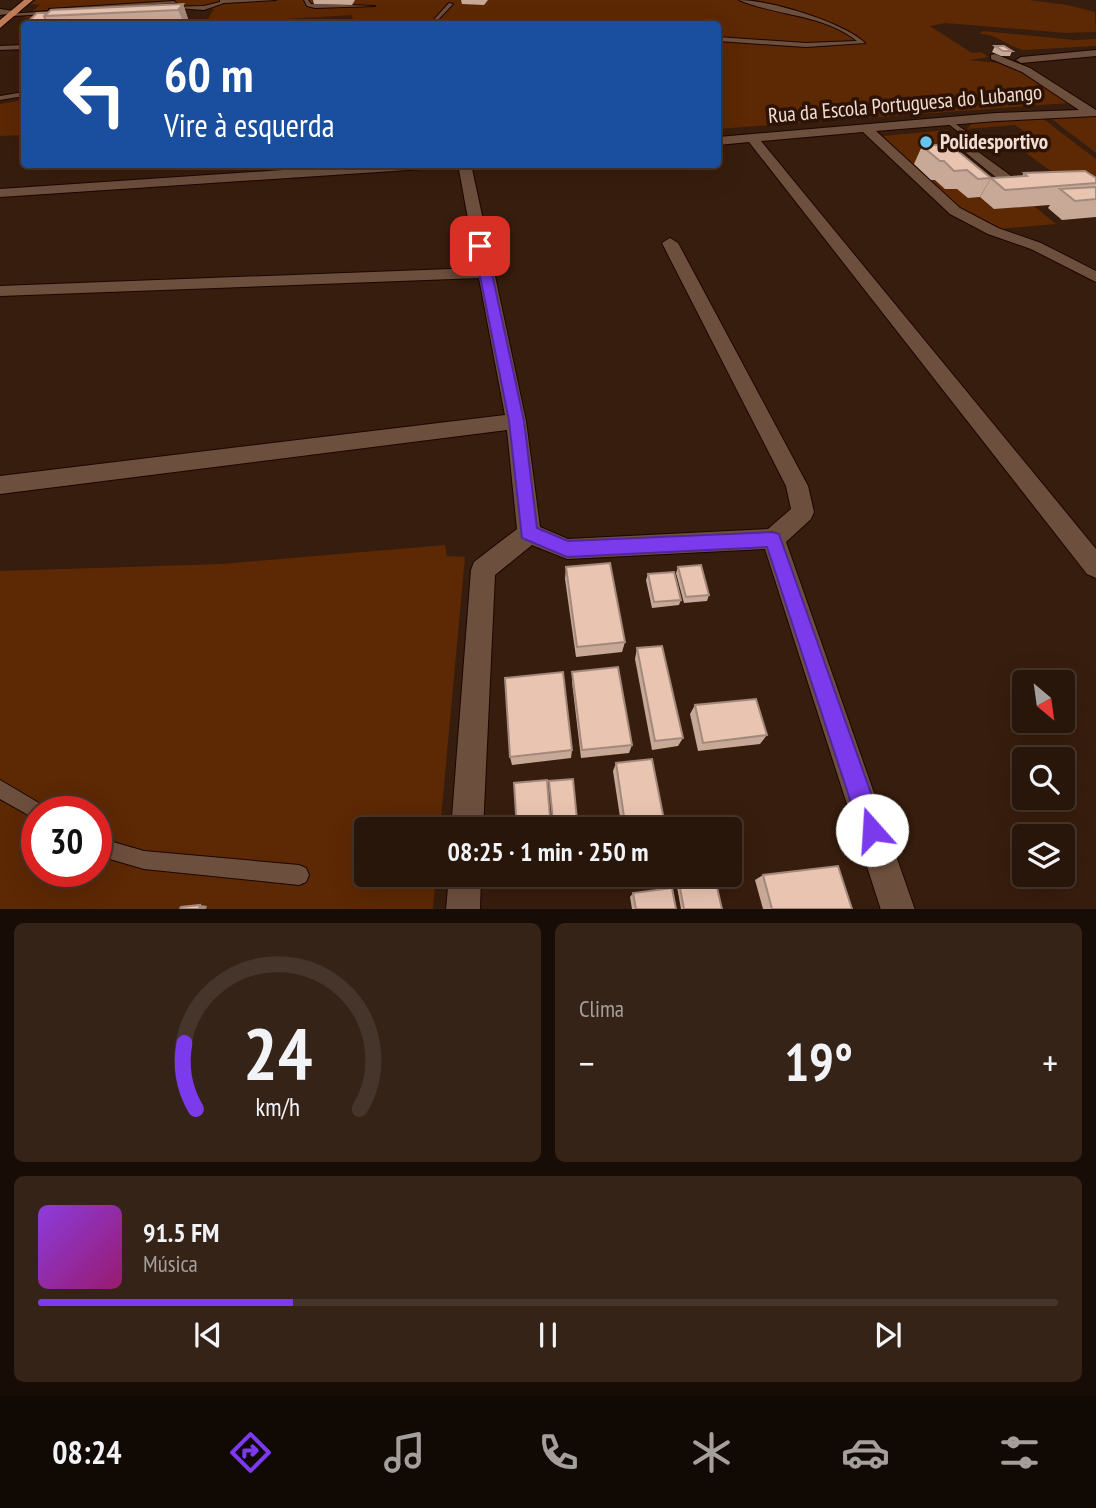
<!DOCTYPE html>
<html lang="pt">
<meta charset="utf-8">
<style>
body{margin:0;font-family:"PT Sans Narrow",sans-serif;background:#352318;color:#f1f3f6;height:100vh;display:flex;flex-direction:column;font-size:26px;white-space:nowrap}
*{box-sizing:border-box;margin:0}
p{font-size:23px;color:#a59f9c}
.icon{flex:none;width:38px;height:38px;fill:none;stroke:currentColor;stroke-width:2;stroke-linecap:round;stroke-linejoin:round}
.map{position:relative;height:909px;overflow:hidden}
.sheet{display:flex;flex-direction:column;gap:14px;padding:14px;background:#170c06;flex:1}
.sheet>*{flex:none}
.guide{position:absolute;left:21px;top:21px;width:700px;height:147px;border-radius:7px;box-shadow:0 7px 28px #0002,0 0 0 2px #45352b;background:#1a4fa0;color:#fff;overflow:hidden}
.needle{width:46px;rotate:151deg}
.controls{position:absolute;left:1012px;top:670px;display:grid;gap:14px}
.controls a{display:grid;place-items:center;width:63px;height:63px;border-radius:7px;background:#29160a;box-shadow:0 7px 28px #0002,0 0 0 2px #45352b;font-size:35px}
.speed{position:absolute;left:21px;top:796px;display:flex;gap:14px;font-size:35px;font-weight:700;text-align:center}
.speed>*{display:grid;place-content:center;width:91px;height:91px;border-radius:50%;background:#29160a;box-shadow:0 7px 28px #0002,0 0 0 2px #45352b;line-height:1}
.speed .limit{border:10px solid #d22;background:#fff;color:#111}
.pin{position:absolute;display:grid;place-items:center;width:60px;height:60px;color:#fff;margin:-30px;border-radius:14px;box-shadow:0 4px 10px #0006}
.me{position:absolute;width:77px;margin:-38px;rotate:341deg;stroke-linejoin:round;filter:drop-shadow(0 0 5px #0008)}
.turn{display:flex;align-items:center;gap:24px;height:147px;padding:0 28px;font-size:32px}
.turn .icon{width:91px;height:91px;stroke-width:2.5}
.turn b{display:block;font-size:49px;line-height:60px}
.big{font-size:52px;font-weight:700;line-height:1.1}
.sheet .widget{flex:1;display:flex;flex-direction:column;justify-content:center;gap:10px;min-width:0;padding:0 24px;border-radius:10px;background:#352318}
.sheet .dial{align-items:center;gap:0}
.dial svg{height:182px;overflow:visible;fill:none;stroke:#45352b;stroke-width:7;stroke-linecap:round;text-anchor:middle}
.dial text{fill:#f1f3f6;stroke:none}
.song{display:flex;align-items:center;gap:21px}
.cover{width:84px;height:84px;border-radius:10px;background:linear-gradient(135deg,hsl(270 70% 55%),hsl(320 70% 35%))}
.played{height:7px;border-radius:4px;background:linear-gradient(90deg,#7c3aed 25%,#45352b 25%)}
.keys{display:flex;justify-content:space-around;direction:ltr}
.heat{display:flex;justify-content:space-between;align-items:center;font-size:38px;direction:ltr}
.sheet .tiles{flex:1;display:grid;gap:14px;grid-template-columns:1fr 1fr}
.widget:last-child{grid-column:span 2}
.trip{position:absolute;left:354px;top:817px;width:388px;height:70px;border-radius:7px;background:#29160a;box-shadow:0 7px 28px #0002,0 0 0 2px #45352b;font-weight:700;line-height:70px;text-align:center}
.tab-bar{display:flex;height:112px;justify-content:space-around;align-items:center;background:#100904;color:#a59f9c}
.tab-bar .icon{width:49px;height:49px}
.tab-bar .active{color:#7c3aed}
.tab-bar b{font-size:32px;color:#f1f3f6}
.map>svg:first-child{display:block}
.green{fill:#5d2804;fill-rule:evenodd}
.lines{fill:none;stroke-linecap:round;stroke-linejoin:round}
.lane-casing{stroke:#1d0600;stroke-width:2}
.street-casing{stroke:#1d0600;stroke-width:2}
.primary-casing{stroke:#1d0600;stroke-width:2}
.lane{fill:#6d4f3e;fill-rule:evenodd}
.street{fill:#6d4f3e;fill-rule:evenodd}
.primary{fill:#be7c58;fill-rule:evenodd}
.wall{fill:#c8a998}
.shaded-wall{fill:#a3897c}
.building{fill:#e9c4b1;stroke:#a3897c;stroke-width:2}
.route{fill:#7c3aed;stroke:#51269a;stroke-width:2}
.poi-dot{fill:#65c5ef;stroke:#2d1305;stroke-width:2.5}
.labels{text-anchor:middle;stroke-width:7;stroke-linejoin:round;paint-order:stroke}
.far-street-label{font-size:21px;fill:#f0ded4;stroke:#2d1305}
.far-poi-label{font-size:21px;font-weight:bold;fill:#f0ded4;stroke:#2d1305;text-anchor:start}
</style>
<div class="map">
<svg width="1096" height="910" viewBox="0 0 1096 910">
<rect width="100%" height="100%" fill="#371d0d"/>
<g class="green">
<polygon points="36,0 1029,0 1067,5 1095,12 1096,32 1066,33 945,23 930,26 972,53 981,52 989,57 968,60 999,63 1017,70 1069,103 718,129 718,24 353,24 352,15 205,24 214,9 24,18 40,5 31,4"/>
<path d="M983,31l91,9 22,-1v7l-72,4c-16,-3 -28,-17 -45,-16z"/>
<polygon points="24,100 24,135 0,136 0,104"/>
<polygon points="1096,116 1096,153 1049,117"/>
<polygon points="1042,118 1096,159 1096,188 1064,181 1014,144 1038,141 1015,125 967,129 973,122"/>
<polygon points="947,130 968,147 929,151 935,180 957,189 968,198 980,197 994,209 1034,206 1056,224 999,229 961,210 883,136"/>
<path d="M445,545l2,11 18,1 -25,272 -74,1v45h70l-3,34h-433v-338l222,-7zM37,812h59v60h-59z"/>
</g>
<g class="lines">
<g class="lane-casing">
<g id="lane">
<polygon points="220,0 276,0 224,3 204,10 164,7 204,6 220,2"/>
<polygon points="304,0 308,0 311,4 315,4 375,6 315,8 307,6"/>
<path d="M739,0c31,0 104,22 126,43l-59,4 -88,-6v-4l88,6 51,-2c-33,-27 -81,-25 -118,-41z"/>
<polygon points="174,1 176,3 52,11 49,9"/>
<polygon points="449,3 453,4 434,24 430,24"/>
<polygon points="62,10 64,13 13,16 10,14"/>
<polygon points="24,45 24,49 0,50 0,46"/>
<polygon points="24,92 24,96 0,100 0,96"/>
<polygon points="946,120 950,120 977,139 978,141 972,147 973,152 967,152 964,147 970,141 946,122"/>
<polygon points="0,780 44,806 47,812 37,812 37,820 0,799"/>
<polygon points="96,837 144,851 299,865 306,868 309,875 306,882 299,885 144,869 96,855"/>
</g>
</g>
<g class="street-casing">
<g id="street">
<polygon points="0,9 20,12 0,15"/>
<polygon points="1096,50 1096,56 1021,63 1016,60 1021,57"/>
<polygon points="995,54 1030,68 1096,110 1096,116 996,121 876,131 960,208 998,228 1041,243 1096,271 1096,282 1031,249 988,234 950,214 863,132 761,141 1096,549 1096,578 1087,574 749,142 718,145 718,137 996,113 1079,110 1022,72 991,59 991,55"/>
<polygon points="970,146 1018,181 1018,187 1008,187 966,153 966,147"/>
<polygon points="371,164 444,164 438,168 0,197 0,189"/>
<polygon points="458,164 471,164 526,421 540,527 568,539 768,529 791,509 786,486 662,243 670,238 678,243 808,486 814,512 811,519 786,542 915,910 881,910 765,549 567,559 532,545 495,575 483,830 451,830 471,570 474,562 517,529 507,430 0,494 0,476 505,415 479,278 0,296 0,286 477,268"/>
<polygon points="449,875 481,875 480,910 446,910"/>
</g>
</g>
<g class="primary-casing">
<polygon id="primary" points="24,0 33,0 0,28 0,20"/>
</g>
<use href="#lane" class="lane"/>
<use href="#street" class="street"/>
<use href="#primary" class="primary"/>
</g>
<g class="wall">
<polygon points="313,0 355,0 352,5 314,4"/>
<polygon points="461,0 488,0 484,5 462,4"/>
<polygon points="183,4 188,19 184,24 24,24 24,26 24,25 37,13"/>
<polygon points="995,46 1012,51 1010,56 1001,56 992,52"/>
<polygon points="922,146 991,178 980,197 968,198 957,189 945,189 935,180 931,180 914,164"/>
<polygon points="1024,173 1096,178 1096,217 1062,220 1048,208 1050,205 994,209 980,197 991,178 1022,176"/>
<polygon points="566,567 625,642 622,652 576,657 565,579"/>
<polygon points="678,567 709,595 707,601 684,603 676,573"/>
<polygon points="648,574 681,600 679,605 652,608 646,580"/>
<polygon points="637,648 683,738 678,746 652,750 635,659"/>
<polygon points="572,672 632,745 629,753 581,758 572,682"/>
<polygon points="695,705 767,735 760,744 698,751 690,714"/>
<polygon points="572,750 571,758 512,765 510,757"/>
<polygon points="616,763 666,830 622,830 613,771"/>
<polygon points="520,875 554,875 554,876 521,881"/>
<polygon points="629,875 674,875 674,876 669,880 631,885"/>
<polygon points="763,875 852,909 763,909 755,880"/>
<polygon points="678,878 722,909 681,909 676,881"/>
<polygon points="633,893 676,909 632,909 630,897"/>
</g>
<g class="shaded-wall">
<polygon points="183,4 188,19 184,24 178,10"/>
<polygon points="200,905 207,906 206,909 199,909"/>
</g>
<g class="building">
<polygon points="183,4 178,10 44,16 51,10"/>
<polygon points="37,13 47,13 44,16 46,21 43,24 24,25"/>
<polygon points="995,46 1004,46 1012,51 1003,51"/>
<polygon points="949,144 991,178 978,179 967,170 954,171 944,161 940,161 922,146"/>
<polygon points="1085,171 1096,178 1096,183 1005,190 991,178 1027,176 1024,173"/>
<polygon points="1096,187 1096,199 1075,201 1060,189"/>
<polygon points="610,563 625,642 577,647 566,567"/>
<polygon points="701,565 709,595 686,597 678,567"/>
<polygon points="674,572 681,600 654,602 648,574"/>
<polygon points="662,646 683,738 655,741 637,648"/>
<polygon points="618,667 632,745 582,750 572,672"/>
<polygon points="563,672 572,750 510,757 505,678"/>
<polygon points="756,699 767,735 703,743 695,705"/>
<polygon points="652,759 666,830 626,830 616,763"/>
<polygon points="573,779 578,830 554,830 549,781"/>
<polygon points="547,780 551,830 517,830 514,783"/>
<polygon points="838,866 852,909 772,909 763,875"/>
<polygon points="633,875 674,875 674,876 634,881"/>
<polygon points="706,875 714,875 722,909 684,909 678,878"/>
<polygon points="672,888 676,909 636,909 633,893"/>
<polygon points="200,905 199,909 180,909 181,907"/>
</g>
<polygon class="route" points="480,242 486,246 524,421 537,528 568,541 773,532 779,534 884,830 880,839 872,842 863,839 860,830 767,547 567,557 522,538 509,421 474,246"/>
<circle class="poi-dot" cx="926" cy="142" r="7"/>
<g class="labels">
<g class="far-street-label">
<text transform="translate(905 104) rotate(-5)" y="7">Rua da Escola Portuguesa do Lubango</text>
</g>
<g class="far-poi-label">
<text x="940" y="149">Polidesportivo</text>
</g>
</g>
</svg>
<div class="controls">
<a><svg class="needle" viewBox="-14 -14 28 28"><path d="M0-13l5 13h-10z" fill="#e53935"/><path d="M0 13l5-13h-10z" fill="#a59f9c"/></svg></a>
<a><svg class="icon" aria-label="search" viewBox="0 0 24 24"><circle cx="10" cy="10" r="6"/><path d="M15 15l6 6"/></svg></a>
<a><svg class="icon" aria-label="layers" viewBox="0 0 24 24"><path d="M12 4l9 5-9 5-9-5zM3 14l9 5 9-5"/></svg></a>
</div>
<div class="speed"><div class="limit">30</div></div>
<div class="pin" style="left:480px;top:246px;background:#d93025"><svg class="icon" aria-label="arrive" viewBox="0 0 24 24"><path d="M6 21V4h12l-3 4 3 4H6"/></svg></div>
<svg class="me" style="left:872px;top:830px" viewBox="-20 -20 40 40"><circle r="19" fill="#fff"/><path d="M0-13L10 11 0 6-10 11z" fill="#7c3aed"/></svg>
<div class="trip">08:25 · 1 min · 250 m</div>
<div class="guide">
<div class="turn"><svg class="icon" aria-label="left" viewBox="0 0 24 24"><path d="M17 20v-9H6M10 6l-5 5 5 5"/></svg><div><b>60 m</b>Vire à esquerda</div></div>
</div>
</div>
<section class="sheet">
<div class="tiles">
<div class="widget dial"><svg viewBox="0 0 100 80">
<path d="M14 69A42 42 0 1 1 86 69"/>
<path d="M14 69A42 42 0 0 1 9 40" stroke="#7c3aed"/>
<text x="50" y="56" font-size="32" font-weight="700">24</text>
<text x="50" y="72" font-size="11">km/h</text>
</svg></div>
<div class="widget"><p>Clima</p>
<div class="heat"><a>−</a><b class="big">19°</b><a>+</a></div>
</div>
<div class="widget">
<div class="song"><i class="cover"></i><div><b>91.5 FM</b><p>Música</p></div></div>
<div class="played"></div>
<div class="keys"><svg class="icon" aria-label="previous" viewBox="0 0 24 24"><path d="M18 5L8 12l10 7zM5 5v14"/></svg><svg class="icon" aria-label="pause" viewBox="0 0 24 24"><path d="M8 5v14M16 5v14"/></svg><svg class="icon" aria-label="next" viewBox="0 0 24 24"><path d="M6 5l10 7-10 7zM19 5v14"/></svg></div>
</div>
</div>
</section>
<nav class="tab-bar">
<b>08:24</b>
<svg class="icon active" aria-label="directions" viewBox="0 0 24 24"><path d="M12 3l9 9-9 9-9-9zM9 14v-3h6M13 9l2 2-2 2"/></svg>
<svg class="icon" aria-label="music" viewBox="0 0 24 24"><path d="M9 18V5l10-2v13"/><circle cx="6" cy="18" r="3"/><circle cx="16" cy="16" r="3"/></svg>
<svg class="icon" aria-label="phone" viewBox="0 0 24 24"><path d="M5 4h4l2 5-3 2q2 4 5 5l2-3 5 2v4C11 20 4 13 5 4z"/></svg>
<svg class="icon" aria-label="climate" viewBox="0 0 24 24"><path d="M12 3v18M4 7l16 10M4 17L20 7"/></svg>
<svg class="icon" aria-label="car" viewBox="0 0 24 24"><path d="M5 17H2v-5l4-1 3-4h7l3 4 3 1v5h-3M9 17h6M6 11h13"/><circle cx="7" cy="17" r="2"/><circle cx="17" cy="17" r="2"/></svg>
<svg class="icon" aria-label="filters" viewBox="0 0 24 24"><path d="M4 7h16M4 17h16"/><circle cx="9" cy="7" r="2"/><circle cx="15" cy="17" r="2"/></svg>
</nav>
